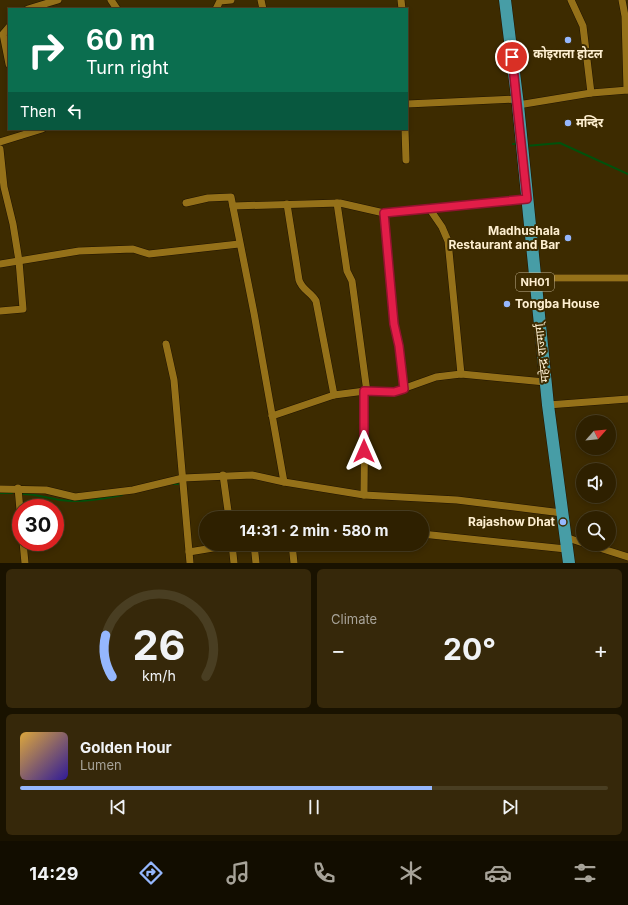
<!DOCTYPE html>
<meta charset="utf-8">
<style>
body{margin:0;font-family:Inter,"Noto Sans Devanagari",sans-serif;background:#36280a;color:#f1f3f6;height:100vh;display:flex;flex-direction:column;font-size:15px;white-space:nowrap}
*{box-sizing:border-box;margin:0}
p{font-size:13px;color:#a7a399}
.icon{flex:none;width:22px;height:22px;fill:none;stroke:currentColor;stroke-width:2;stroke-linecap:round;stroke-linejoin:round}
.map{position:relative;height:563px;overflow:hidden}
.details{display:flex;flex-direction:column;gap:6px;padding:6px;background:#191200;flex:1}
.details>*{flex:none}
.guide{position:absolute;left:8px;top:8px;width:400px;height:122px;border-radius:0px;box-shadow:0 2px 6px #0003,0 0 0 1px #493e22;background:#0b6e4f;color:#fff;overflow:hidden}
.needle{width:26px;rotate:63deg}
.fabs{position:absolute;left:576px;top:415px;display:grid;gap:8px}
.fabs a{display:grid;place-items:center;width:40px;height:40px;border-radius:50%;background:#2e2000;box-shadow:0 2px 6px #0003,0 0 0 1px #493e22;font-size:20px}
.speed{position:absolute;left:12px;top:499px;display:flex;gap:8px;font-size:20px;font-weight:700;text-align:center}
.speed>*{display:grid;place-content:center;width:52px;height:52px;border-radius:50%;background:#2e2000;box-shadow:0 2px 6px #0003,0 0 0 1px #493e22;line-height:1}
.speed .limit{border:6px solid #d22;background:#fff;color:#111}
.pin{position:absolute;display:grid;place-items:center;width:34px;height:34px;color:#fff;margin:-17px;border:2px solid #fff;border-radius:50%;box-shadow:0 1px 4px #0007}
.me{position:absolute;width:44px;margin:-22px;rotate:0deg;stroke-linejoin:round;filter:drop-shadow(0 0 3px #0008)}
.turn{display:flex;align-items:center;gap:14px;height:84px;padding:0 12px;font-size:18px}
.turn .icon{width:52px;height:52px;stroke-width:2.5}
.turn b{display:block;font-size:28px;line-height:34px}
.then{display:flex;align-items:center;height:38px;padding:0 12px;background:#0003;gap:8px;font-size:15px}
.big{font-size:30px;font-weight:700;line-height:1.1}
.details .card{flex:1;display:flex;flex-direction:column;justify-content:center;gap:6px;min-width:0;padding:0 14px;border-radius:6px;background:#36280a}
.details .dial{align-items:center;gap:0}
.dial svg{height:104px;overflow:visible;fill:none;stroke:#493e22;stroke-width:7;stroke-linecap:round;text-anchor:middle}
.dial text{fill:#f1f3f6;stroke:none}
.song{display:flex;align-items:center;gap:12px}
.cover{width:48px;height:48px;border-radius:6px;background:linear-gradient(135deg,hsl(40 70% 55%),hsl(250 70% 35%))}
.played{height:4px;border-radius:2px;background:linear-gradient(90deg,#95b7fd 70%,#493e22 70%)}
.keys{display:flex;justify-content:space-around;direction:ltr}
.heat{display:flex;justify-content:space-between;align-items:center;font-size:22px;direction:ltr}
.details .tiles{flex:1;display:grid;gap:6px;grid-template-columns:1fr 1fr}
.card:last-child{grid-column:span 2}
.trip{position:absolute;left:199px;top:511px;width:230px;height:40px;border-radius:20px;background:#2e2000;box-shadow:0 2px 6px #0003,0 0 0 1px #493e22;font-weight:700;line-height:40px;text-align:center}
.dock{display:flex;height:64px;justify-content:space-around;align-items:center;background:#120d00;color:#a7a399}
.dock .icon{width:28px;height:28px}
.dock .on{color:#95b7fd}
.dock b{font-size:18px;color:#f1f3f6}
.map>svg:first-child{display:block}
.lines{fill:none;stroke-linecap:round;stroke-linejoin:round}
.stream{stroke:#00520c;stroke-width:2}
.street-casing{stroke:#201400;stroke-width:8}
.highway-casing{stroke:#201400;stroke-width:13}
.street{stroke:#957119;stroke-width:7}
.highway{stroke:#479da6;stroke-width:12}
.route-casing{stroke:#92132f;stroke-width:10}
.route{stroke:#e11d48;stroke-width:7}
.poi-dot{fill:#95b7fd;stroke:#3d2b00;stroke-width:1.5}
.labels{text-anchor:middle;stroke-width:4;stroke-linejoin:round;paint-order:stroke}
.shield{fill:#3d2b00;stroke:#c4b492;stroke-width:1}
.shield-label{font-size:11px;font-weight:bold;fill:#feefd0}
.poi-label{font-size:12px;font-weight:bold;fill:#feefd0;stroke:#3d2b00;text-anchor:start}
.street-label{font-size:12px;fill:#feefd0;stroke:#3d2b00}
</style>
<div class="map">
<svg width="628" height="563" viewBox="0 0 628 563">
<rect width="100%" height="100%" fill="#3d2b00"/>
<g class="lines">
<g class="stream">
<polyline points="513,144 518,144"/>
<polyline points="526,146 560,143 628,174"/>
<polyline points="173,484 178,484"/>
<polyline points="0,493 12,493"/>
<path d="M23,494c13,0 24,4 37,6 21,3 42,-1 62,-5"/>
</g>
<g class="street-casing">
<g id="street">
<polyline points="111,0 117,9"/>
<polyline points="261,0 263,9"/>
<polyline points="401,0 402,9"/>
<polyline points="571,0 583,26 591,93"/>
<polyline points="622,0 625,16 627,90"/>
<polyline points="28,9 58,0"/>
<polyline points="216,9 220,1 231,0"/>
<polyline points="9,27 3,34 9,64"/>
<polyline points="407,104 517,99"/>
<polyline points="518,105 591,93 628,90"/>
<polyline points="405,129 406,160"/>
<polyline points="0,142 42,129"/>
<polyline points="0,149 4,187 13,224 19,261 23,309 0,311"/>
<polyline points="186,203 208,198 231,197 254,313 284,482"/>
<polyline points="337,203 347,271 352,281 367,392"/>
<path d="M287,204l12,76c3,10 12,12 17,21l18,94"/>
<polyline points="233,206 340,203 384,213 527,199"/>
<polyline points="429,208 442,227 448,241 461,374"/>
<polyline points="384,213 394,324 399,346 404,389"/>
<polyline points="0,264 79,251 133,249 149,254 239,244"/>
<polyline points="535,278 628,278"/>
<polyline points="166,344 174,380 190,563"/>
<polyline points="548,405 628,399"/>
<polyline points="272,416 334,395 365,391 394,392 436,377 461,374 545,382"/>
<polyline points="223,475 229,518"/>
<polyline points="18,488 21,521"/>
<polyline points="0,489 46,490 75,497 133,490 183,478 252,475 284,482 364,495 457,500 562,513"/>
<polyline points="364,495 365,391"/>
<polyline points="422,534 566,549"/>
<polyline points="565,537 583,543"/>
<polyline points="23,542 25,563"/>
<polyline points="232,544 234,563"/>
<polyline points="254,544 256,563"/>
<polyline points="292,544 294,563"/>
<polyline points="587,544 628,557"/>
<polyline points="189,552 237,544"/>
</g>
</g>
<g class="highway-casing">
<polyline id="highway" points="505,0 518,105 548,405 569,563"/>
</g>
<use href="#street" class="street"/>
<use href="#highway" class="highway"/>
</g>
<g class="lines">
<g class="route-casing">
<polyline id="route" points="364,451 364,391 394,392 404,389 399,346 394,324 384,213 527,199 512,57"/>
</g>
<use href="#route" class="route"/>
</g>
<g class="poi-dot">
<circle cx="568" cy="40" r="4"/>
<circle cx="568" cy="123" r="4"/>
<circle cx="568" cy="238" r="4"/>
<circle cx="507" cy="304" r="4"/>
<circle cx="563" cy="522" r="4"/>
</g>
<g class="labels">
<rect class="shield" x="516" y="273" width="38" height="18" rx="3"/>
<g class="shield-label">
<text x="535" y="286">NH01</text>
</g>
<g class="poi-label">
<text x="568" y="58" text-anchor="middle">कोइराला होटल</text>
<text x="576" y="127">मन्दिर</text>
<text x="560" y="235" text-anchor="end">Madhushala<tspan x="560" dy="14">Restaurant and Bar</tspan></text>
<text x="515" y="308">Tongba House</text>
<text x="555" y="526" text-anchor="end">Rajashow Dhat</text>
</g>
<g class="street-label">
<text transform="translate(542 353) rotate(-96)" y="4">महेन्द्र राज्मार्ग्</text>
</g>
</g>
</svg>
<div class="fabs">
<a><svg class="needle" viewBox="-14 -14 28 28"><path d="M0-13l5 13h-10z" fill="#e53935"/><path d="M0 13l5-13h-10z" fill="#a7a399"/></svg></a>
<a><svg class="icon" aria-label="sound" viewBox="0 0 24 24"><path d="M4 9h4l5-4v14l-5-4H4zM17 9q2 3 0 6"/></svg></a>
<a><svg class="icon" aria-label="search" viewBox="0 0 24 24"><circle cx="10" cy="10" r="6"/><path d="M15 15l6 6"/></svg></a>
</div>
<div class="speed"><div class="limit">30</div></div>
<div class="pin" style="left:512px;top:57px;background:#d93025"><svg class="icon" aria-label="arrive" viewBox="0 0 24 24"><path d="M6 21V4h12l-3 4 3 4H6"/></svg></div>
<svg class="me" style="left:364px;top:451px" viewBox="-20 -20 40 40"><path d="M0-17L14 15 0 8-14 15z" fill="#e11d48" stroke="#fff" stroke-width="4"/></svg>
<div class="trip">14:31 · 2 min · 580 m</div>
<div class="guide">
<div class="turn"><svg class="icon" aria-label="right" viewBox="0 0 24 24"><path d="M7 20v-9h11M14 6l5 5-5 5"/></svg><div><b>60 m</b>Turn right</div></div>
<div class="then">Then<svg class="icon" aria-label="left" viewBox="0 0 24 24"><path d="M17 20v-9H6M10 6l-5 5 5 5"/></svg></div>
</div>
</div>
<section class="details">
<div class="tiles">
<div class="card dial"><svg viewBox="0 0 100 80">
<path d="M14 69A42 42 0 1 1 86 69"/>
<path d="M14 69A42 42 0 0 1 9 37" stroke="#95b7fd"/>
<text x="50" y="56" font-size="32" font-weight="700">26</text>
<text x="50" y="72" font-size="11">km/h</text>
</svg></div>
<div class="card"><p>Climate</p>
<div class="heat"><a>−</a><b class="big">20°</b><a>+</a></div>
</div>
<div class="card">
<div class="song"><i class="cover"></i><div><b>Golden Hour</b><p>Lumen</p></div></div>
<div class="played"></div>
<div class="keys"><svg class="icon" aria-label="previous" viewBox="0 0 24 24"><path d="M18 5L8 12l10 7zM5 5v14"/></svg><svg class="icon" aria-label="pause" viewBox="0 0 24 24"><path d="M8 5v14M16 5v14"/></svg><svg class="icon" aria-label="next" viewBox="0 0 24 24"><path d="M6 5l10 7-10 7zM19 5v14"/></svg></div>
</div>
</div>
</section>
<nav class="dock">
<b>14:29</b>
<svg class="icon on" aria-label="directions" viewBox="0 0 24 24"><path d="M12 3l9 9-9 9-9-9zM9 14v-3h6M13 9l2 2-2 2"/></svg>
<svg class="icon" aria-label="music" viewBox="0 0 24 24"><path d="M9 18V5l10-2v13"/><circle cx="6" cy="18" r="3"/><circle cx="16" cy="16" r="3"/></svg>
<svg class="icon" aria-label="phone" viewBox="0 0 24 24"><path d="M5 4h4l2 5-3 2q2 4 5 5l2-3 5 2v4C11 20 4 13 5 4z"/></svg>
<svg class="icon" aria-label="climate" viewBox="0 0 24 24"><path d="M12 3v18M4 7l16 10M4 17L20 7"/></svg>
<svg class="icon" aria-label="car" viewBox="0 0 24 24"><path d="M5 17H2v-5l4-1 3-4h7l3 4 3 1v5h-3M9 17h6M6 11h13"/><circle cx="7" cy="17" r="2"/><circle cx="17" cy="17" r="2"/></svg>
<svg class="icon" aria-label="filters" viewBox="0 0 24 24"><path d="M4 7h16M4 17h16"/><circle cx="9" cy="7" r="2"/><circle cx="15" cy="17" r="2"/></svg>
</nav>
